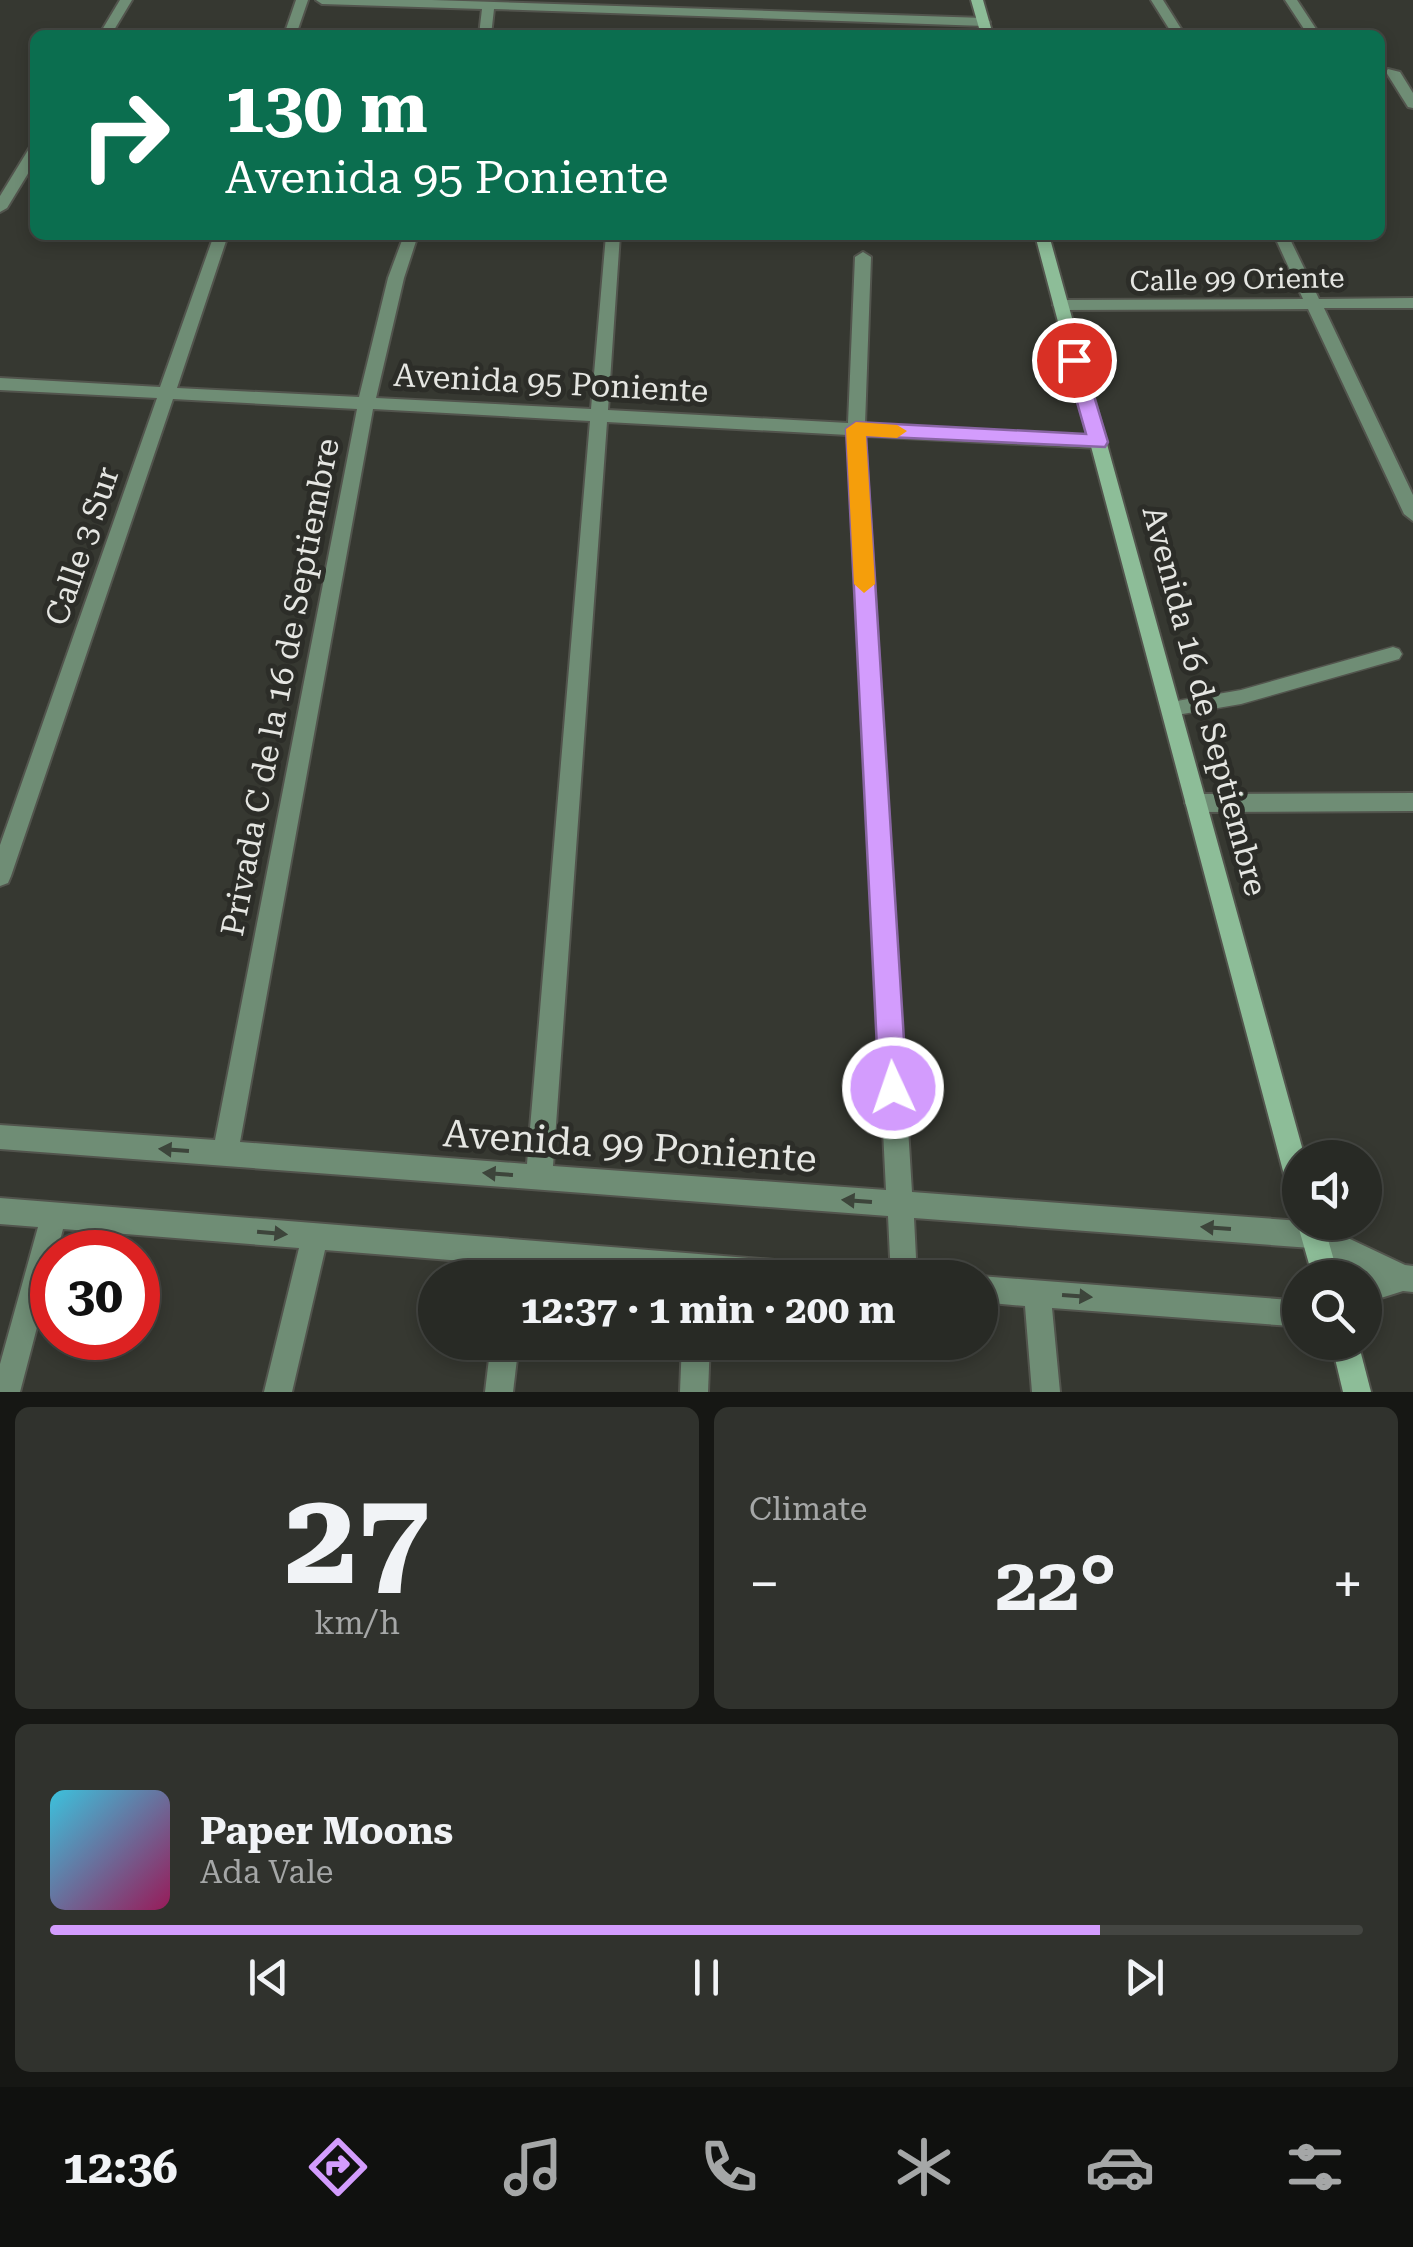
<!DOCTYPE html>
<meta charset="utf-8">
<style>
body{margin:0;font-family:"Roboto Serif",serif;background:#30322d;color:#f1f3f6;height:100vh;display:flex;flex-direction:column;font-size:38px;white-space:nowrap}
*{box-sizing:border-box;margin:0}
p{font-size:32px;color:#a5a7a7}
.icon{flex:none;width:55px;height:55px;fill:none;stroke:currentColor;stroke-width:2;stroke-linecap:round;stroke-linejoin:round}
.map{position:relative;height:1392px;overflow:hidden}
.side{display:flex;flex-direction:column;gap:15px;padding:15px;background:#161714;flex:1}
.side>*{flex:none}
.banner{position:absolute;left:30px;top:30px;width:1355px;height:210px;border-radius:15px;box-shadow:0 5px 15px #0003,0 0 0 2px #444642;background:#0b6e4f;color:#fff;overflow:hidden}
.tools{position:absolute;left:1282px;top:1140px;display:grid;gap:20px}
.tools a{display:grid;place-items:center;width:100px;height:100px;border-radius:50%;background:#282a25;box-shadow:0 5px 15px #0003,0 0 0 2px #444642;font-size:50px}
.speed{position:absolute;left:30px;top:1230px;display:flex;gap:20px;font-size:50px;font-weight:700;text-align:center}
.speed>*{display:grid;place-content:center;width:130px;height:130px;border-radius:50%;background:#282a25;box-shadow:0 5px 15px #0003,0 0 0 2px #444642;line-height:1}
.speed .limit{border:15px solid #d22;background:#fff;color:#111}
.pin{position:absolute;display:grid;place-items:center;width:85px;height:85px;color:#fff;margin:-42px;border:5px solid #fff;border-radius:50%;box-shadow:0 2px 10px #0007}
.me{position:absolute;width:110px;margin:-55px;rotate:357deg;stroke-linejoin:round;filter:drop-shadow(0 0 8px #0008)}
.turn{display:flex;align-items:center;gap:35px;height:210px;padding:0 30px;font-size:45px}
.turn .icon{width:130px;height:130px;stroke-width:2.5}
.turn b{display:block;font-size:70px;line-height:85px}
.big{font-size:75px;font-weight:700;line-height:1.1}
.side .card{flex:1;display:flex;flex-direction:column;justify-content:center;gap:15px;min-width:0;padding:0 35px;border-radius:15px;background:#30322d}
.side .dial{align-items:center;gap:0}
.dial b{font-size:130px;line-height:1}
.song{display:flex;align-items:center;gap:30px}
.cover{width:120px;height:120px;border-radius:15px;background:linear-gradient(135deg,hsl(190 70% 55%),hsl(330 70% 35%))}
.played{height:10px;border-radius:5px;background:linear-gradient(90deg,#d39cfd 80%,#444642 80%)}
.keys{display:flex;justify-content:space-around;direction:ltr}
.heat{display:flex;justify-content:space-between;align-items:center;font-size:55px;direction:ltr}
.side .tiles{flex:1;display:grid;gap:15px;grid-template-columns:1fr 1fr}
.card:last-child{grid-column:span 2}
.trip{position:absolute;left:418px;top:1260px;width:580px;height:100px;border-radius:50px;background:#282a25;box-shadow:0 5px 15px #0003,0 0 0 2px #444642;font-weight:700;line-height:100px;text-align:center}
.tab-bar{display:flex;height:160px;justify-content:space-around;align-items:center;background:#10110f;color:#a5a7a7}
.tab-bar .icon{width:70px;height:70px}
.tab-bar .active{color:#d39cfd}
.tab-bar b{font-size:45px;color:#f1f3f6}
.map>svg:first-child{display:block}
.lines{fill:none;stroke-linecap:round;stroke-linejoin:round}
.service-casing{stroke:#52544d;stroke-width:3}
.minor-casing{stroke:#52544d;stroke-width:4}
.secondary-casing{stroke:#52544d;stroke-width:4}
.service{fill:#6f8d75;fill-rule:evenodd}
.minor{fill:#6f8d75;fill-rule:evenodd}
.secondary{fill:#8dbd98;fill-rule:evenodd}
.oneway{fill:#3d453b}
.route{fill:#d39cfd;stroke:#8965a4;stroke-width:2.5}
.slow{fill:#f59e0b}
.labels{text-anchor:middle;stroke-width:10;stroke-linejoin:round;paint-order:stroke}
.far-street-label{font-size:28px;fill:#e5e6e2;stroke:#2c2d28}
.street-label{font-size:32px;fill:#e5e6e2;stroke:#2c2d28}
.near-street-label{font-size:38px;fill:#e5e6e2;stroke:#2c2d28}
</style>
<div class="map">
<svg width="1413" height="1392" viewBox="0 0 1413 1392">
<rect width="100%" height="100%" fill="#363831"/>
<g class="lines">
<g class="service-casing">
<polygon id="service" points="1393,647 1399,649 1402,654 1399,659 1241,704 1171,716 1165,714 1162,709 1165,704 1171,702 1241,690"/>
</g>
<g class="minor-casing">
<g id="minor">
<polygon points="120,0 132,0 111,35 99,35"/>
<polygon points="296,0 308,0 296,35 284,35"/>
<polygon points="316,0 432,0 984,18 990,22 984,26 494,9 491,35 479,35 482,9 322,4"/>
<polygon points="1151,0 1163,0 1185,35 1173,35"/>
<polygon points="1285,0 1297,0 1320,35 1308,35"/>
<polygon points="1388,69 1400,72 1413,93 1413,108 1408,107 1386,72"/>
<polygon points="35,146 35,162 7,208 0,212 0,196 30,147"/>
<path d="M214,235h14l-51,153 182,9 29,-119 16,-43h14l-14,43 -28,120 215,11 15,-174h14l-12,175 240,13 7,-166 8,-5 8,5 -6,167 239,14 3,4 -3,4 -6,2 -233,-12 47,756 402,30 91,43 8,1v26l-10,-1 -38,12 -2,-25 6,-3 -58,-27 -397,-30 3,60h-26l-3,-62 -888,-67v-24l215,15 142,-731 -184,-10 -162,477 -3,7 -8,3v-41l157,-447 -157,-8v-12l160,9zM373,409l217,12 -63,743 -287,-22zM607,422l241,13 38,755 -333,-24z"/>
<polygon points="1274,235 1288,235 1319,299 1413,298 1413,308 1324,308 1413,495 1413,521 1404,514 1308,309 1061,310 1053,305 1061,300 1303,299"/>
<polygon points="1413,793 1413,811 1196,812 1189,810 1185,803 1189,796 1196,794"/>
<polygon points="0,1198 837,1265 846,1269 850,1278 666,1278 527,1266 525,1278 499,1278 500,1264 325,1250 292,1392 264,1392 299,1248 63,1229 57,1252 52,1252 52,1270 20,1392 0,1392 0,1364 38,1227 0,1224"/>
<polygon points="980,1276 1291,1300 1300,1297 1300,1323 1291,1326 1052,1308 1060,1392 1032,1392 1025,1306 980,1302 980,1278 976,1278"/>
<polygon points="491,1342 519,1342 513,1392 485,1392"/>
<polygon points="682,1342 710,1342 708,1392 680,1392"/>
</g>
</g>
<g class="secondary-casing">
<g id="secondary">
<polygon points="971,0 983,0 993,35 981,35"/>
<polygon points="1035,235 1049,235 1305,1158 1300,1158 1300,1199 1291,1195 1287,1186"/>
<polygon points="1300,1215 1300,1222 1323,1222 1339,1278 1313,1278 1297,1222"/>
<polygon points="1331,1342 1358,1342 1371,1392 1343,1392"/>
</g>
</g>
<use href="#service" class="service"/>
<use href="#minor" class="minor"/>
<use href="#secondary" class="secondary"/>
</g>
<defs><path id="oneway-solid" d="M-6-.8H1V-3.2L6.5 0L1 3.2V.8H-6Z" transform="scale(2.5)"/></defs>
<g class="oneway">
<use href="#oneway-solid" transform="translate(174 1150) rotate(-176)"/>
<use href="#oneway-solid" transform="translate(498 1174) rotate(-176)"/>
<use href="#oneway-solid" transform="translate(857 1201) rotate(-176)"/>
<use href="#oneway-solid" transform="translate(1216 1228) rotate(-176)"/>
<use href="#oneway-solid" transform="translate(272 1233) rotate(5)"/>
<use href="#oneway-solid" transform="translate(1077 1296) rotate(4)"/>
</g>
<polygon class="route" points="1074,354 1083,360 1108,442 1105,447 866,436 907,1088 903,1098 893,1102 883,1098 879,1088 846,429 856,422 1086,434 1065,360"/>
<polygon class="slow" points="856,422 897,425 907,431 897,438 866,436 875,584 864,593 854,584 846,429"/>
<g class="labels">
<g class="far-street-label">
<text transform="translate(1237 279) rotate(-1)" y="10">Calle 99 Oriente</text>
</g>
<g class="street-label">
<text transform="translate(551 383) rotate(3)" y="11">Avenida 95 Poniente</text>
<text transform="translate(82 546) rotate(-71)" y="11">Calle 3 Sur</text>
<text transform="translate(280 687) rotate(-79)" y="11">Privada C de la 16 de Septiembre</text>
<text transform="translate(1205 701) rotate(75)" y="11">Avenida 16 de Septiembre</text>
</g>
<g class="near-street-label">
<text transform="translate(630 1146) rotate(4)" y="13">Avenida 99 Poniente</text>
</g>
</g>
</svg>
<div class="tools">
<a><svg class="icon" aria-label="sound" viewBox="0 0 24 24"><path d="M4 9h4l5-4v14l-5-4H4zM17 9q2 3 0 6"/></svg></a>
<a><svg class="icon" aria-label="search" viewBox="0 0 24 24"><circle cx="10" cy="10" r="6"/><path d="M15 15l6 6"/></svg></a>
</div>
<div class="speed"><div class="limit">30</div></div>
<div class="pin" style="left:1074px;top:360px;background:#d93025"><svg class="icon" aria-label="arrive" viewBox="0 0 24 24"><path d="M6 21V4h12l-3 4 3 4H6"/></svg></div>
<svg class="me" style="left:893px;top:1088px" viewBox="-20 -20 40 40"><circle r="17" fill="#d39cfd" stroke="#fff" stroke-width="3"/><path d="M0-11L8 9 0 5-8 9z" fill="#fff"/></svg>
<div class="trip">12:37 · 1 min · 200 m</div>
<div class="banner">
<div class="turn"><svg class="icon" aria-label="right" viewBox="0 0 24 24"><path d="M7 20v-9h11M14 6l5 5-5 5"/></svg><div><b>130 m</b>Avenida 95 Poniente</div></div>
</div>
</div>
<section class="side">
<div class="tiles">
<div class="card dial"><b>27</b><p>km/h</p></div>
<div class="card"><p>Climate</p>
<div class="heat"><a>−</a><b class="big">22°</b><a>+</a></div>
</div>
<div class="card">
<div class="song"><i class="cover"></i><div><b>Paper Moons</b><p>Ada Vale</p></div></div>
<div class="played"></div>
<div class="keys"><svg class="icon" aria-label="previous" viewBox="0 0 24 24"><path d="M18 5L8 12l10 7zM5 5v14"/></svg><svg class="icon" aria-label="pause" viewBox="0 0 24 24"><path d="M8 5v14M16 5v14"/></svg><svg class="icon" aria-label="next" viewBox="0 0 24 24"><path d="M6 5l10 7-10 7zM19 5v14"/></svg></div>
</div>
</div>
</section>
<nav class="tab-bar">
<b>12:36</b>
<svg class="icon active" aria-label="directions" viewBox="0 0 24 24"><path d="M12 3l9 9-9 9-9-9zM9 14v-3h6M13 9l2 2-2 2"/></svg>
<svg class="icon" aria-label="music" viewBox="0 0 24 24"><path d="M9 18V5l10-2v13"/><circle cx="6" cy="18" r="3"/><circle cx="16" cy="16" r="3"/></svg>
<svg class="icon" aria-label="phone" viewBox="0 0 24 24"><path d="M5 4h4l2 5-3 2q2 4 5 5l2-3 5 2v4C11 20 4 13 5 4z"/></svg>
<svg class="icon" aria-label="climate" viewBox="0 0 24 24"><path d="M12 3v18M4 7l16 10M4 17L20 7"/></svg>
<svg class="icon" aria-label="car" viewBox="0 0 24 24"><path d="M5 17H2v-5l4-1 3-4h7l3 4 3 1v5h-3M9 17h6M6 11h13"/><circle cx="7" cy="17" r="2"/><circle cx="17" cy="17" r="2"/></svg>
<svg class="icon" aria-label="filters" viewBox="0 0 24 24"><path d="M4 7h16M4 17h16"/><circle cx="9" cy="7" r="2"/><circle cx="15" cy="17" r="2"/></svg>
</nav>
